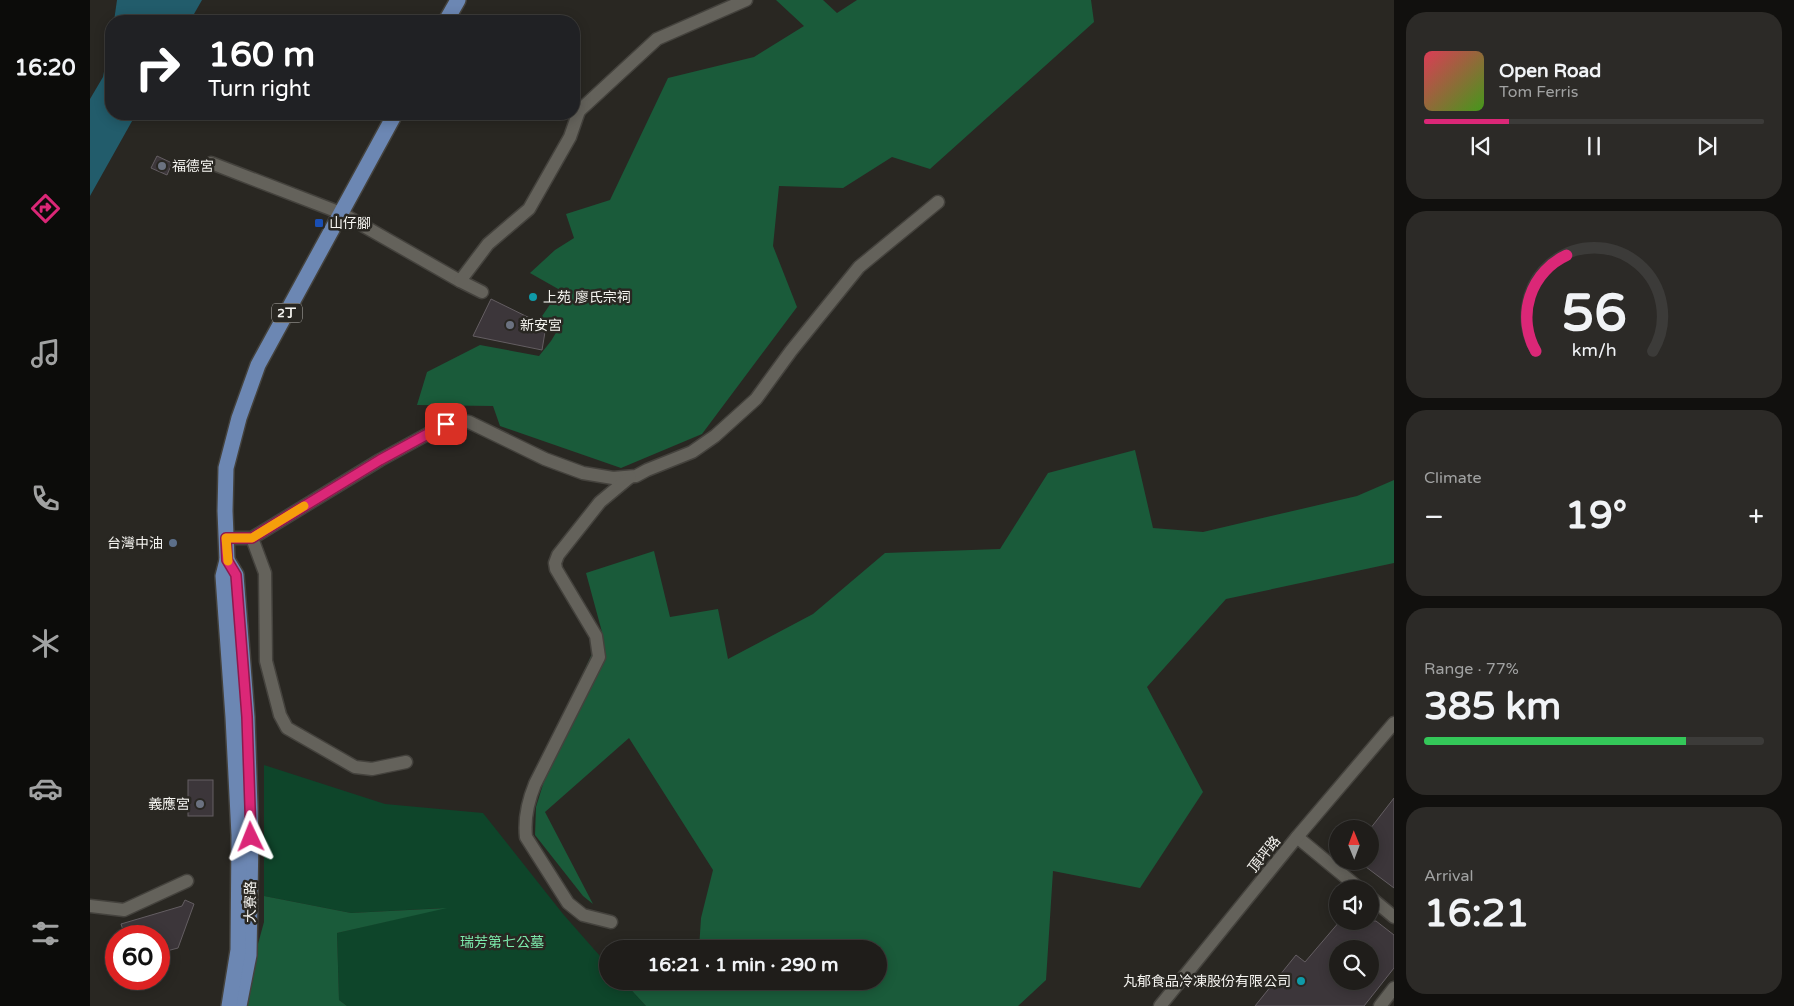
<!DOCTYPE html>
<meta charset="utf-8">
<style>
body{margin:0;font-family:"Varela Round","Noto Sans TC",sans-serif;background:#2c2a27;color:#f1f3f6;height:100vh;display:flex;flex-direction:column;font-size:19px;white-space:nowrap}
*{box-sizing:border-box;margin:0}
p{font-size:16px;color:#a1a2a2}
.icon{flex:none;width:28px;height:28px;fill:none;stroke:currentColor;stroke-width:2;stroke-linecap:round;stroke-linejoin:round}
.map{position:relative;flex:1;overflow:hidden}
.side{display:flex;flex-direction:column;gap:12px;padding:12px;background:#11100e;width:400px}
.side>*{flex:none}
.guide{position:absolute;left:15px;top:15px;width:475px;height:105px;border-radius:20px;box-shadow:0 2px 12px #0003,0 0 0 1px #3c3b39;background:#202124;color:#fff;overflow:hidden}
.needle{width:32px;rotate:359deg}
.controls{position:absolute;left:1239px;top:820px;display:grid;gap:10px}
.controls a{display:grid;place-items:center;width:50px;height:50px;border-radius:50%;background:#1f1d1a;box-shadow:0 2px 12px #0003,0 0 0 1px #3c3b39;font-size:25px}
.speed{position:absolute;left:15px;top:925px;display:flex;gap:10px;font-size:25px;font-weight:700;text-align:center}
.speed>*{display:grid;place-content:center;width:65px;height:65px;border-radius:50%;background:#1f1d1a;box-shadow:0 2px 12px #0003,0 0 0 1px #3c3b39;line-height:1}
.speed .limit{border:8px solid #d22;background:#fff;color:#111}
.pin{position:absolute;display:grid;place-items:center;width:42px;height:42px;color:#fff;margin:-21px;border-radius:10px;box-shadow:0 2px 8px #0006}
.me{position:absolute;width:55px;margin:-28px;rotate:358deg;stroke-linejoin:round;filter:drop-shadow(0 0 4px #0008)}
.turn{display:flex;align-items:center;gap:18px;height:105px;padding:0 20px;font-size:22px}
.turn .icon{width:65px;height:65px;stroke-width:2.5}
.turn b{display:block;font-size:35px;line-height:42px}
.big{font-size:38px;font-weight:800;line-height:1.1}
.side .widget{flex:1;display:flex;flex-direction:column;justify-content:center;gap:8px;min-width:0;padding:0 18px;border-radius:20px;background:#2c2a27}
.side .dial{align-items:center;gap:0}
.dial svg{height:130px;overflow:visible;fill:none;stroke:#3c3b39;stroke-width:7;stroke-linecap:round;text-anchor:middle}
.dial text{fill:#f1f3f6;stroke:none}
.song{display:flex;align-items:center;gap:15px}
.cover{width:60px;height:60px;border-radius:8px;background:linear-gradient(135deg,hsl(350 70% 55%),hsl(100 70% 35%))}
.played{height:5px;border-radius:2px;background:linear-gradient(90deg,#db2777 25%,#3c3b39 25%)}
.keys{display:flex;justify-content:space-around;direction:ltr}
.heat{display:flex;justify-content:space-between;align-items:center;font-size:28px;direction:ltr}
.charge{height:8px;border-radius:4px;background:linear-gradient(90deg,#34c759 77%,#3c3b39 0)}
.trip{position:absolute;left:509px;top:940px;width:288px;height:50px;border-radius:25px;background:#1f1d1a;box-shadow:0 2px 12px #0003,0 0 0 1px #3c3b39;font-weight:800;line-height:50px;text-align:center}
main{display:flex;flex:1;min-height:0}
.tabs{display:flex;flex-direction:column;width:90px;justify-content:space-around;align-items:center;background:#0c0c0a;color:#a1a2a2}
.tabs .icon{width:35px;height:35px}
.tabs .current{color:#db2777}
.tabs b{font-size:22px;color:#f1f3f6}
.map>svg:first-child{display:block}
.green{fill:#0e452a}
.forest{fill:#1a5b3a}
.water{fill:#225c6b}
.building{fill:#3c363a;stroke:#645e62;fill-rule:evenodd}
.lines{fill:none;stroke-linecap:round;stroke-linejoin:round}
.minor-casing{stroke:#44423d;stroke-width:15}
.major-casing{stroke:#44423d;stroke-width:18}
.minor{stroke:#64625b;stroke-width:12}
.major{stroke:#6c87b3;stroke-width:15}
.route-casing{stroke:#8e194d;stroke-width:12}
.route{stroke:#db2777;stroke-width:9}
.slow{stroke:#f59e0b;stroke-width:9}
.worship-dot{fill:#6b7280;stroke:#292722;stroke-width:2}
.transit-dot{fill:#1a4fb4;stroke:#292722;stroke-width:2}
.culture-dot{fill:#0f9aa8;stroke:#292722;stroke-width:2}
.service-dot{fill:#5c6f8a;stroke:#292722;stroke-width:2}
.labels{text-anchor:middle;stroke-width:5;stroke-linejoin:round;paint-order:stroke}
.shield{fill:#292722;stroke:#b8b6b2;stroke-width:1}
.shield-label{font-size:12px;font-weight:bold;fill:#f5f4f0}
.poi-label{font-size:14px;fill:#f5f4f0;stroke:#292722;text-anchor:start}
.street-label{font-size:14px;fill:#f5f4f0;stroke:#292722}
.park-label{font-size:14px;fill:#7decad;stroke:#292722}
</style>
<main>
<nav class="tabs">
<b>16:20</b>
<svg class="icon current" aria-label="directions" viewBox="0 0 24 24"><path d="M12 3l9 9-9 9-9-9zM9 14v-3h6M13 9l2 2-2 2"/></svg>
<svg class="icon" aria-label="music" viewBox="0 0 24 24"><path d="M9 18V5l10-2v13"/><circle cx="6" cy="18" r="3"/><circle cx="16" cy="16" r="3"/></svg>
<svg class="icon" aria-label="phone" viewBox="0 0 24 24"><path d="M5 4h4l2 5-3 2q2 4 5 5l2-3 5 2v4C11 20 4 13 5 4z"/></svg>
<svg class="icon" aria-label="climate" viewBox="0 0 24 24"><path d="M12 3v18M4 7l16 10M4 17L20 7"/></svg>
<svg class="icon" aria-label="car" viewBox="0 0 24 24"><path d="M5 17H2v-5l4-1 3-4h7l3 4 3 1v5h-3M9 17h6M6 11h13"/><circle cx="7" cy="17" r="2"/><circle cx="17" cy="17" r="2"/></svg>
<svg class="icon" aria-label="filters" viewBox="0 0 24 24"><path d="M4 7h16M4 17h16"/><circle cx="9" cy="7" r="2"/><circle cx="15" cy="17" r="2"/></svg>
</nav>
<div class="map">
<svg width="1304" height="1006" viewBox="0 0 1304 1006">
<rect width="100%" height="100%" fill="#292722"/>
<polygon class="green" points="174,765 295,804 393,813 473,914 517,964 518,981 533,981 556,1006 257,1006 249,1000 247,933 353,908 261,913 174,896"/>
<g class="forest">
<polygon points="686,0 733,0 747,13 767,0 1001,0 1004,22 840,169 802,157 753,188 689,186 683,246 707,307 612,434 531,468 410,426 403,406 327,405 337,372 390,345 449,356 461,341 467,331 450,319 470,290 440,273 465,250 484,238 476,214 520,200 578,78 664,57 714,26"/>
<polygon points="1045,450 1063,528 1113,532 1267,496 1304,480 1304,563 1136,599 1057,687 1113,792 1050,888 963,871 956,980 928,1006 556,1006 533,981 788,981 788,949 609,949 611,918 623,870 539,738 455,812 503,904 493,896 445,835 446,807 476,710 512,632 496,573 564,551 580,617 628,609 638,659 723,614 795,553 910,549 958,473"/>
<polygon points="174,896 261,913 357,908 247,933 249,1000 257,1006 155,1006 160,973 174,922"/>
</g>
<g class="water">
<polygon points="27,0 112,0 100,21 24,21"/>
<polygon points="21,34 21,114 46,114 0,196 0,99 13,77"/>
</g>
<g class="building">
<polygon points="67,156 82,163 77,175 61,168"/>
<polygon points="401,299 456,326 452,350 383,336"/>
<rect x="98" y="780" width="25" height="36"/>
<polygon points="1304,798 1304,888 1268,861 1280,861 1280,829"/>
<polygon points="95,900 104,904 88,948 69,953 69,936 35,936 31,924 92,906"/>
<path d="M1250,921h36l18,14v33l-30,38h-109l41,-51 9,7zM1248,949h32v32h-32z"/>
</g>
<g class="lines">
<g class="minor-casing">
<g id="minor">
<polyline points="489,111 567,39 656,0"/>
<polyline points="121,163 251,213 370,281"/>
<polyline points="392,292 370,281 398,244 439,209 480,137 489,111 484,108"/>
<polyline points="136,538 162,538 290,460 356,424 369,420 379,422 455,459 493,473 523,478 546,476 557,470 602,452 625,436 666,399 701,351 769,267 848,202"/>
<polyline points="162,538 175,573 176,661 190,715 197,728 265,767 282,769 316,762"/>
<polyline points="1207,837 1270,889"/>
<polyline points="1280,897 1304,917"/>
<polyline points="0,906 34,910 97,881"/>
<path d="M521,922l-28,-7 -15,-12 -42,-66c-2,-18 2,-36 9,-53l64,-127 -3,-21 -40,-67 -1,-6 3,-8 42,-53 30,-25"/>
<polyline points="1070,1006 1207,837 1304,723"/>
<polyline points="1290,1006 1304,988"/>
</g>
</g>
<g class="major-casing">
<g id="major">
<polyline points="356,21 368,0"/>
<polyline points="137,560 146,575 157,717 161,837 159,955 149,1006"/>
<polyline points="139,1006 148,950 149,835 143,717 133,576 137,560 135,511 136,468 149,418 168,365 305,114"/>
</g>
</g>
<use href="#minor" class="minor"/>
<use href="#major" class="major"/>
</g>
<g class="lines">
<g class="route-casing">
<polyline id="route" points="161,837 157,717 146,575 137,560 136,538 162,538 290,460 356,424"/>
</g>
<use href="#route" class="route"/>
<polyline class="slow" points="138,561 136,538 162,538 214,506"/>
</g>
<g class="worship-dot">
<circle cx="72" cy="166" r="5"/>
<circle cx="420" cy="325" r="5"/>
<circle cx="110" cy="804" r="5"/>
</g>
<rect class="transit-dot" x="224" y="218" width="10" height="10" rx="2.5"/>
<g class="culture-dot">
<circle cx="443" cy="297" r="5"/>
<circle cx="1211" cy="981" r="5"/>
</g>
<circle class="service-dot" cx="83" cy="543" r="5"/>
<g class="labels">
<rect class="shield" x="182" y="303.5" width="30" height="19" rx="4"/>
<g class="shield-label">
<text x="197" y="317">2丁</text>
</g>
<g class="poi-label">
<text x="82" y="171">福德宮</text>
<text x="239" y="228">山仔腳</text>
<text x="453" y="302">上苑 廖氏宗祠</text>
<text x="430" y="330">新安宮</text>
<text x="73" y="548" text-anchor="end">台灣中油</text>
<text x="100" y="809" text-anchor="end">義應宮</text>
<text x="1201" y="986" text-anchor="end">丸郁食品冷凍股份有限公司</text>
</g>
<g class="street-label">
<text transform="translate(1174 854) rotate(-51)" y="5">頂坪路</text>
<text transform="translate(160 902) rotate(-89)" y="5">大寮路</text>
</g>
<g class="park-label">
<text x="412" y="947">瑞芳第七公墓</text>
</g>
</g>
</svg>
<div class="controls">
<a><svg class="needle" viewBox="-14 -14 28 28"><path d="M0-13l5 13h-10z" fill="#e53935"/><path d="M0 13l5-13h-10z" fill="#a1a2a2"/></svg></a>
<a><svg class="icon" aria-label="sound" viewBox="0 0 24 24"><path d="M4 9h4l5-4v14l-5-4H4zM17 9q2 3 0 6"/></svg></a>
<a><svg class="icon" aria-label="search" viewBox="0 0 24 24"><circle cx="10" cy="10" r="6"/><path d="M15 15l6 6"/></svg></a>
</div>
<div class="speed"><div class="limit">60</div></div>
<div class="pin" style="left:356px;top:424px;background:#d93025"><svg class="icon" aria-label="arrive" viewBox="0 0 24 24"><path d="M6 21V4h12l-3 4 3 4H6"/></svg></div>
<svg class="me" style="left:161px;top:837px" viewBox="-20 -20 40 40"><path d="M0-17L14 15 0 8-14 15z" fill="#db2777" stroke="#fff" stroke-width="4"/></svg>
<div class="trip">16:21 · 1 min · 290 m</div>
<div class="guide">
<div class="turn"><svg class="icon" aria-label="right" viewBox="0 0 24 24"><path d="M7 20v-9h11M14 6l5 5-5 5"/></svg><div><b>160 m</b>Turn right</div></div>
</div>
</div>
<section class="side">
<div class="widget">
<div class="song"><i class="cover"></i><div><b>Open Road</b><p>Tom Ferris</p></div></div>
<div class="played"></div>
<div class="keys"><svg class="icon" aria-label="previous" viewBox="0 0 24 24"><path d="M18 5L8 12l10 7zM5 5v14"/></svg><svg class="icon" aria-label="pause" viewBox="0 0 24 24"><path d="M8 5v14M16 5v14"/></svg><svg class="icon" aria-label="next" viewBox="0 0 24 24"><path d="M6 5l10 7-10 7zM19 5v14"/></svg></div>
</div>
<div class="widget dial"><svg viewBox="0 0 100 80">
<path d="M14 69A42 42 0 1 1 86 69"/>
<path d="M14 69A42 42 0 0 1 33 10" stroke="#db2777"/>
<text x="50" y="56" font-size="32" font-weight="700">56</text>
<text x="50" y="72" font-size="11">km/h</text>
</svg></div>
<div class="widget"><p>Climate</p>
<div class="heat"><a>−</a><b class="big">19°</b><a>+</a></div>
</div>
<div class="widget"><p>Range · 77%</p><b class="big">385 km</b><div class="charge"></div></div>
<div class="widget"><p>Arrival</p><b class="big">16:21</b></div>
</section>
</main>
